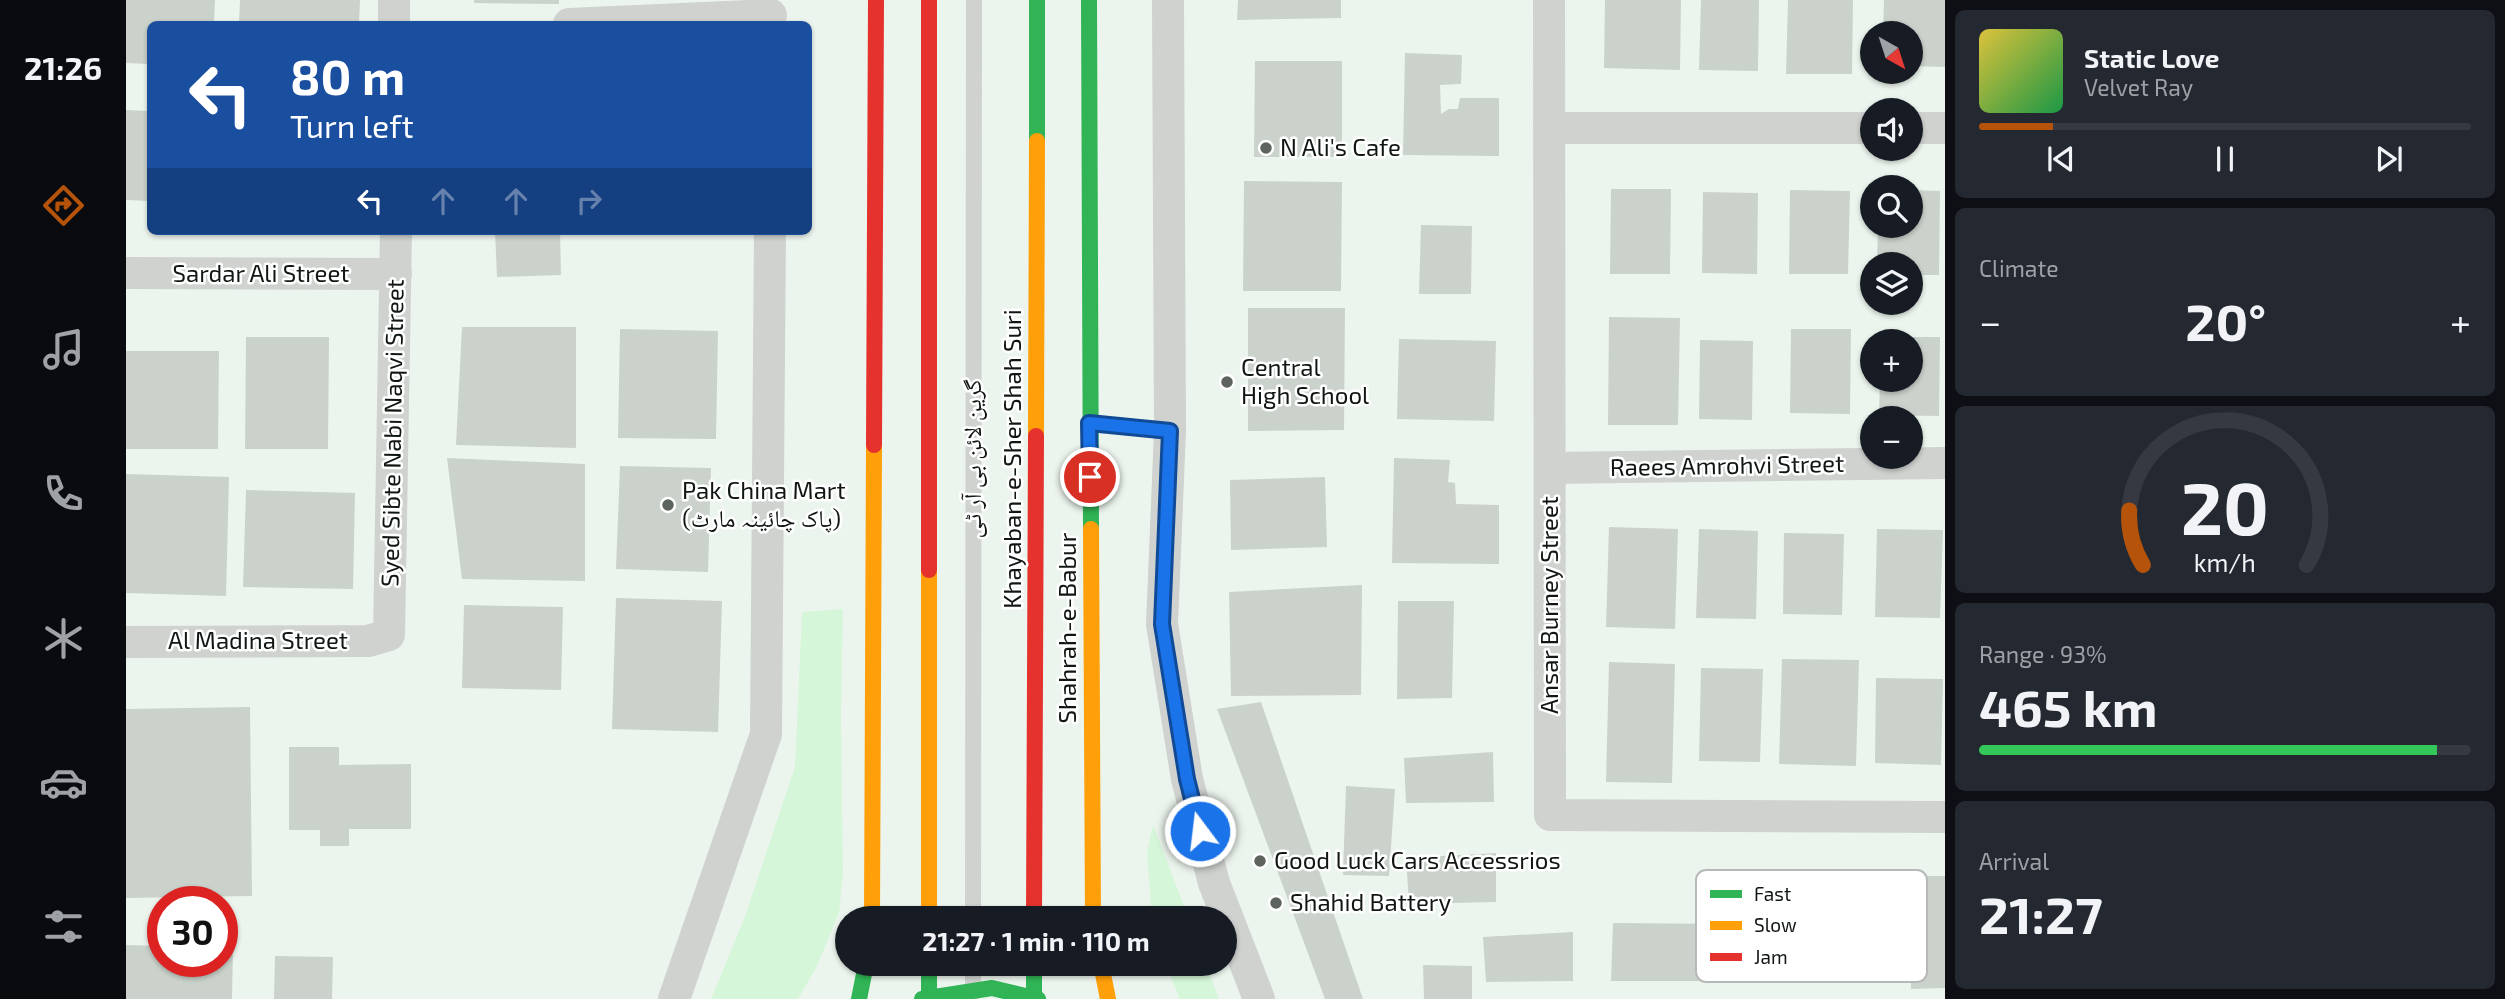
<!DOCTYPE html>
<meta charset="utf-8">
<style>
body{margin:0;font-family:"Exo 2","Noto Naskh Arabic",sans-serif;background:#242831;color:#f1f3f6;height:100vh;display:flex;flex-direction:column;font-size:26px;white-space:nowrap}
*{box-sizing:border-box;margin:0}
p{font-size:23px;color:#9ea1a6}
.icon{flex:none;width:38px;height:38px;fill:none;stroke:currentColor;stroke-width:2;stroke-linecap:round;stroke-linejoin:round}
.map{position:relative;flex:1;overflow:hidden}
.sheet{display:flex;flex-direction:column;gap:10px;padding:10px;background:#0d0f14;width:560px}
.sheet>*{flex:none}
.hud{position:absolute;left:21px;top:21px;width:665px;height:214px;border-radius:10px;box-shadow:0 2px 5px #0004;background:#1a4fa0;color:#fff;overflow:hidden}
.needle{width:46px;rotate:141deg}
.tools{position:absolute;left:1734px;top:21px;display:grid;gap:14px}
.tools a{display:grid;place-items:center;width:63px;height:63px;border-radius:50%;background:#171b24;box-shadow:0 2px 5px #0004;font-size:35px}
.speed{position:absolute;left:21px;top:886px;display:flex;gap:14px;font-size:35px;font-weight:700;text-align:center}
.speed>*{display:grid;place-content:center;width:91px;height:91px;border-radius:50%;background:#171b24;box-shadow:0 2px 5px #0004;line-height:1}
.speed .limit{border:10px solid #d22;background:#fff;color:#111}
.pin{position:absolute;display:grid;place-items:center;width:60px;height:60px;color:#fff;margin:-30px;border:4px solid #fff;border-radius:50%;box-shadow:0 2px 7px #0007}
.me{position:absolute;width:77px;margin:-38px;rotate:345deg;stroke-linejoin:round;filter:drop-shadow(0 0 5px #0008)}
.turn{display:flex;align-items:center;gap:24px;height:147px;padding:0 28px;font-size:32px}
.turn .icon{width:91px;height:91px;stroke-width:2.5}
.turn b{display:block;font-size:49px;line-height:60px}
.lanes{display:flex;align-items:center;height:66px;padding:0 28px;background:#0003;justify-content:center;gap:35px;direction:ltr}
.lanes .off{opacity:.35}
.big{font-size:52px;font-weight:700;line-height:1.1}
.sheet .card{flex:1;display:flex;flex-direction:column;justify-content:center;gap:10px;min-width:0;padding:0 24px;border-radius:10px;background:#242831}
.sheet .dial{align-items:center;gap:0}
.dial svg{height:182px;overflow:visible;fill:none;stroke:#363941;stroke-width:7;stroke-linecap:round;text-anchor:middle}
.dial text{fill:#f1f3f6;stroke:none}
.song{display:flex;align-items:center;gap:21px}
.cover{width:84px;height:84px;border-radius:10px;background:linear-gradient(135deg,hsl(50 70% 55%),hsl(140 70% 35%))}
.played{height:7px;border-radius:4px;background:linear-gradient(90deg,#b45309 15%,#363941 15%)}
.keys{display:flex;justify-content:space-around;direction:ltr}
.heat{display:flex;justify-content:space-between;align-items:center;font-size:38px;direction:ltr}
.charge{height:10px;border-radius:5px;background:linear-gradient(90deg,#34c759 93%,#363941 0)}
.trip{position:absolute;left:709px;top:906px;width:402px;height:70px;border-radius:35px;background:#171b24;box-shadow:0 2px 5px #0004;font-weight:700;line-height:70px;text-align:center}
main{display:flex;flex:1;min-height:0}
.tabs{display:flex;flex-direction:column;width:126px;justify-content:space-around;align-items:center;background:#090b0e;color:#9ea1a6}
.tabs .icon{width:49px;height:49px}
.tabs .on{color:#b45309}
.tabs b{font-size:32px;color:#f1f3f6}
.map>svg:first-child{display:block}
.green{fill:#d5f6d9}
.building{fill:#cad2cb}
.lines{fill:none;stroke-linecap:round;stroke-linejoin:round}
.lane{stroke:#cfd2cf;stroke-width:16}
.street{stroke:#cfd2cf;stroke-width:32}
.fast{stroke:#30b455;stroke-width:16}
.slow{stroke:#ff9f0a;stroke-width:16}
.jam{stroke:#e5322d;stroke-width:16}
.route-casing{stroke:#114b97;stroke-width:18}
.route{stroke:#1a73e8;stroke-width:12}
.poi-dot{fill:#5d645e;stroke:#fff;stroke-width:2.5}
.labels{text-anchor:middle;stroke-width:5;stroke-linejoin:round;paint-order:stroke}
.poi-label{font-size:24px;fill:#101611;stroke:#fff;text-anchor:start}
.street-label{font-size:24px;fill:#101611;stroke:#fff}
.key{fill:#fff;stroke:#b7b9b8;stroke-width:2}
.key-label{font-size:19px;fill:#101611}
</style>
<main>
<nav class="tabs">
<b>21:26</b>
<svg class="icon on" aria-label="directions" viewBox="0 0 24 24"><path d="M12 3l9 9-9 9-9-9zM9 14v-3h6M13 9l2 2-2 2"/></svg>
<svg class="icon" aria-label="music" viewBox="0 0 24 24"><path d="M9 18V5l10-2v13"/><circle cx="6" cy="18" r="3"/><circle cx="16" cy="16" r="3"/></svg>
<svg class="icon" aria-label="phone" viewBox="0 0 24 24"><path d="M5 4h4l2 5-3 2q2 4 5 5l2-3 5 2v4C11 20 4 13 5 4z"/></svg>
<svg class="icon" aria-label="climate" viewBox="0 0 24 24"><path d="M12 3v18M4 7l16 10M4 17L20 7"/></svg>
<svg class="icon" aria-label="car" viewBox="0 0 24 24"><path d="M5 17H2v-5l4-1 3-4h7l3 4 3 1v5h-3M9 17h6M6 11h13"/><circle cx="7" cy="17" r="2"/><circle cx="17" cy="17" r="2"/></svg>
<svg class="icon" aria-label="filters" viewBox="0 0 24 24"><path d="M4 7h16M4 17h16"/><circle cx="9" cy="7" r="2"/><circle cx="15" cy="17" r="2"/></svg>
</nav>
<div class="map">
<svg width="1819" height="999" viewBox="0 0 1819 999">
<rect width="100%" height="100%" fill="#ecf5ed"/>
<g class="green">
<polygon points="717,609 715,714 717,875 713,913 690,968 672,999 585,999 618,919 669,767 676,612"/>
<polygon points="1027,825 1063,919 1026,919 1021,852"/>
<polygon points="1039,964 1080,964 1093,999 1054,999"/>
</g>
<g class="building">
<polygon points="0,0 89,0 88,24 24,24 24,64 0,63"/>
<polygon points="114,0 234,0 233,24 113,24"/>
<polygon points="348,0 433,0 433,4 348,3"/>
<polygon points="1112,0 1215,0 1215,18 1111,20"/>
<polygon points="1479,0 1555,0 1554,70 1478,68"/>
<polygon points="1575,0 1633,0 1632,71 1573,70"/>
<polygon points="1662,0 1727,0 1726,74 1660,74"/>
<polygon points="1758,0 1819,0 1819,67 1785,66 1785,33 1757,33"/>
<polygon points="1279,53 1336,55 1335,84 1314,85 1315,114 1323,109 1332,109 1334,98 1373,98 1373,156 1277,155"/>
<polygon points="1129,61 1216,61 1216,157 1128,157"/>
<polygon points="0,110 24,111 24,201 0,200"/>
<polygon points="1118,181 1216,182 1215,291 1117,291"/>
<polygon points="1485,189 1545,189 1544,274 1484,274"/>
<polygon points="1664,190 1724,191 1722,274 1663,274"/>
<polygon points="1785,190 1814,191 1813,275 1785,275 1785,264 1751,264 1752,226 1785,226"/>
<polygon points="1577,192 1632,193 1631,274 1576,273"/>
<polygon points="1295,225 1346,226 1345,294 1293,294"/>
<polygon points="369,231 434,231 435,275 371,277"/>
<polygon points="1122,308 1219,308 1218,430 1122,431"/>
<polygon points="1483,317 1554,318 1552,425 1482,425"/>
<polygon points="336,327 450,327 450,448 330,445"/>
<polygon points="494,329 592,331 590,439 492,438"/>
<polygon points="1665,329 1725,329 1724,414 1664,413"/>
<polygon points="120,337 203,337 202,449 119,449"/>
<polygon points="1755,337 1814,337 1813,416 1753,415 1754,380 1785,380 1785,341 1755,341"/>
<polygon points="1273,339 1370,341 1368,421 1271,419"/>
<polygon points="1574,340 1627,341 1626,420 1573,419"/>
<polygon points="0,351 93,351 92,449 0,449"/>
<polygon points="321,458 459,464 459,581 336,579"/>
<polygon points="1268,458 1324,460 1322,482 1329,483 1330,504 1373,505 1373,564 1266,563"/>
<polygon points="494,466 585,468 582,572 490,569"/>
<polygon points="0,474 103,477 100,596 0,593"/>
<polygon points="1199,477 1201,547 1105,550 1104,480"/>
<polygon points="120,490 229,493 227,589 117,587"/>
<polygon points="1483,527 1552,529 1549,629 1480,627"/>
<polygon points="1573,529 1632,531 1630,619 1570,618"/>
<polygon points="1751,529 1817,530 1814,618 1749,617"/>
<polygon points="1658,533 1718,534 1716,615 1657,614"/>
<polygon points="1236,585 1235,695 1105,696 1103,592"/>
<polygon points="490,598 596,601 592,732 486,729"/>
<polygon points="1272,601 1328,601 1326,698 1271,699"/>
<polygon points="338,605 437,607 435,690 336,688"/>
<polygon points="1656,659 1733,660 1730,766 1653,764"/>
<polygon points="1483,662 1549,664 1546,783 1480,782"/>
<polygon points="1575,668 1637,669 1634,762 1573,761"/>
<polygon points="1750,678 1817,679 1815,765 1749,763"/>
<polygon points="1135,702 1237,999 1199,999 1091,709"/>
<polygon points="124,707 126,896 0,898 0,709"/>
<polygon points="163,747 213,747 213,765 285,764 285,829 223,829 223,846 194,846 194,830 163,830"/>
<polygon points="1367,752 1368,802 1280,803 1278,758"/>
<polygon points="1220,786 1269,789 1263,876 1217,875"/>
<polygon points="1370,853 1370,902 1283,904 1280,858"/>
<polygon points="1784,876 1819,876 1819,988 1785,989"/>
<polygon points="1487,923 1607,924 1607,981 1485,981"/>
<polygon points="1447,932 1447,981 1360,982 1357,937"/>
<polygon points="0,945 37,946 37,961 96,961 96,947 107,947 106,999 0,999"/>
<polygon points="149,956 207,957 206,999 148,999"/>
<polygon points="1297,965 1346,966 1346,999 1298,999"/>
</g>
<g class="lines">
<g class="lane">
<polyline points="963,423 1044,431"/>
<polyline points="847,919 848,0"/>
<polyline points="847,993 847,964"/>
</g>
<g class="street">
<polyline points="1042,0 1044,431 1036,624 1061,779 1088,883 1133,999"/>
<polyline points="1423,0 1424,815 1819,817"/>
<polyline points="268,24 268,0"/>
<polyline points="443,24 645,15"/>
<polyline points="1423,128 1746,128"/>
<polyline points="1785,128 1819,128"/>
<polyline points="0,273 270,274"/>
<polyline points="1424,468 1819,463"/>
<polyline points="0,642 242,641 263,635 270,231"/>
<polyline points="548,999 640,734 644,231"/>
</g>
<g class="fast">
<polyline points="963,0 965,529"/>
<polyline points="911,141 911,0"/>
<polyline points="803,964 803,999"/>
<polyline points="908,964 908,999"/>
<polyline points="733,999 740,964"/>
<polyline points="796,999 866,988 912,999"/>
</g>
<g class="slow">
<polyline points="910,436 911,141"/>
<polyline points="965,529 967,919"/>
<polyline points="803,570 803,919"/>
<polyline points="746,919 748,445"/>
<polyline points="975,964 982,999"/>
</g>
<g class="jam">
<polyline points="803,0 803,570"/>
<polyline points="748,445 750,0"/>
<polyline points="908,919 910,436"/>
</g>
</g>
<g class="lines">
<g class="route-casing">
<polyline id="route" points="964,477 963,423 1044,431 1036,624 1061,779 1074,831"/>
</g>
<use href="#route" class="route"/>
</g>
<g class="poi-dot">
<circle cx="1140" cy="148" r="7"/>
<circle cx="1101" cy="382" r="7"/>
<circle cx="542" cy="505" r="7"/>
<circle cx="1134" cy="861" r="7"/>
<circle cx="1150" cy="903" r="7"/>
</g>
<g class="labels">
<g class="poi-label">
<text x="1154" y="156">N Ali's Cafe</text>
<text x="1115" y="376">Central<tspan x="1115" dy="28">High School</tspan></text>
<text x="556" y="499">Pak China Mart<tspan x="556" dy="28">(پاک چائینہ مارٹ)</tspan></text>
<text x="1148" y="869">Good Luck Cars Accessrios</text>
<text x="1164" y="911">Shahid Battery</text>
</g>
<g class="street-label">
<text x="135" y="282">Sardar Ali Street</text>
<text transform="translate(267 433) rotate(-89)" y="8">Syed Sibte Nabi Naqvi Street</text>
<text transform="translate(847 459) rotate(-90)" y="8">گرین لائن بی آر ٹی</text>
<text transform="translate(887 459) rotate(-90)" y="8">Khayaban-e-Sher Shah Suri</text>
<text transform="translate(1601 466) rotate(-1)" y="8">Raees Amrohvi Street</text>
<text transform="translate(1424 605) rotate(-90)" y="8">Ansar Burney Street</text>
<text transform="translate(942 628) rotate(-90)" y="8">Shahrah-e-Babur</text>
<text x="132" y="649">Al Madina Street</text>
</g>
</g>
<rect x="1570" y="870" width="231" height="112" rx="10" class="key"/>
<rect x="1584" y="890" width="32" height="8" fill="#30b455"/>
<rect x="1584" y="921" width="32" height="9" fill="#ff9f0a"/>
<rect x="1584" y="953" width="32" height="8" fill="#e5322d"/>
<g class="key-label">
<text x="1628" y="901">Fast</text>
<text x="1628" y="932">Slow</text>
<text x="1628" y="964">Jam</text>
</g>
</svg>
<div class="tools">
<a><svg class="needle" viewBox="-14 -14 28 28"><path d="M0-13l5 13h-10z" fill="#e53935"/><path d="M0 13l5-13h-10z" fill="#9ea1a6"/></svg></a>
<a><svg class="icon" aria-label="sound" viewBox="0 0 24 24"><path d="M4 9h4l5-4v14l-5-4H4zM17 9q2 3 0 6"/></svg></a>
<a><svg class="icon" aria-label="search" viewBox="0 0 24 24"><circle cx="10" cy="10" r="6"/><path d="M15 15l6 6"/></svg></a>
<a><svg class="icon" aria-label="layers" viewBox="0 0 24 24"><path d="M12 4l9 5-9 5-9-5zM3 14l9 5 9-5"/></svg></a>
<a>+</a>
<a>−</a>
</div>
<div class="speed"><div class="limit">30</div></div>
<div class="pin" style="left:964px;top:477px;background:#d93025"><svg class="icon" aria-label="arrive" viewBox="0 0 24 24"><path d="M6 21V4h12l-3 4 3 4H6"/></svg></div>
<svg class="me" style="left:1074px;top:831px" viewBox="-20 -20 40 40"><circle r="17" fill="#1a73e8" stroke="#fff" stroke-width="3"/><path d="M0-11L8 9 0 5-8 9z" fill="#fff"/></svg>
<div class="trip">21:27 · 1 min · 110 m</div>
<div class="hud">
<div class="turn"><svg class="icon" aria-label="left" viewBox="0 0 24 24"><path d="M17 20v-9H6M10 6l-5 5 5 5"/></svg><div><b>80 m</b>Turn left</div></div>
<div class="lanes"><svg class="icon" aria-label="left" viewBox="0 0 24 24"><path d="M17 20v-9H6M10 6l-5 5 5 5"/></svg><svg class="icon off" aria-label="ahead" viewBox="0 0 24 24"><path d="M12 20V5M6 11l6-6 6 6"/></svg><svg class="icon off" aria-label="ahead" viewBox="0 0 24 24"><path d="M12 20V5M6 11l6-6 6 6"/></svg><svg class="icon off" aria-label="right" viewBox="0 0 24 24"><path d="M7 20v-9h11M14 6l5 5-5 5"/></svg></div>
</div>
</div>
<section class="sheet">
<div class="card">
<div class="song"><i class="cover"></i><div><b>Static Love</b><p>Velvet Ray</p></div></div>
<div class="played"></div>
<div class="keys"><svg class="icon" aria-label="previous" viewBox="0 0 24 24"><path d="M18 5L8 12l10 7zM5 5v14"/></svg><svg class="icon" aria-label="pause" viewBox="0 0 24 24"><path d="M8 5v14M16 5v14"/></svg><svg class="icon" aria-label="next" viewBox="0 0 24 24"><path d="M6 5l10 7-10 7zM19 5v14"/></svg></div>
</div>
<div class="card"><p>Climate</p>
<div class="heat"><a>−</a><b class="big">20°</b><a>+</a></div>
</div>
<div class="card dial"><svg viewBox="0 0 100 80">
<path d="M14 69A42 42 0 1 1 86 69"/>
<path d="M14 69A42 42 0 0 1 8 45" stroke="#b45309"/>
<text x="50" y="56" font-size="32" font-weight="700">20</text>
<text x="50" y="72" font-size="11">km/h</text>
</svg></div>
<div class="card"><p>Range · 93%</p><b class="big">465 km</b><div class="charge"></div></div>
<div class="card"><p>Arrival</p><b class="big">21:27</b></div>
</section>
</main>
